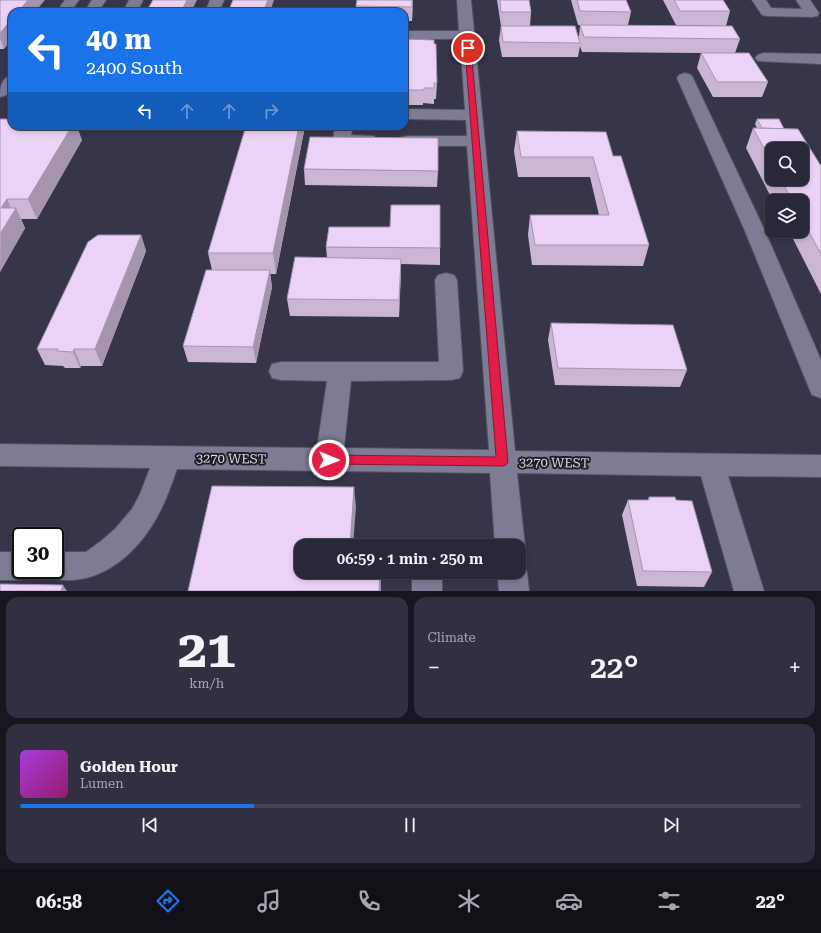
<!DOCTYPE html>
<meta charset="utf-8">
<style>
body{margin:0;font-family:"Roboto Serif",serif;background:#303040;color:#f1f3f6;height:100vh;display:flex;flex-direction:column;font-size:15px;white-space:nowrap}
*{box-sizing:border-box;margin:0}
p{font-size:13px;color:#a5a6ae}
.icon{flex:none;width:22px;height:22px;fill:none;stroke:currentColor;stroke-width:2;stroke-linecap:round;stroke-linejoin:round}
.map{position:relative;height:591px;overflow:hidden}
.drawer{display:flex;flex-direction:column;gap:6px;padding:6px;background:#16161f;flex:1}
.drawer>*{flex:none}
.banner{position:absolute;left:8px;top:8px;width:400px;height:122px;border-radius:12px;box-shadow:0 2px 6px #0003,0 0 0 1px #444453;background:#1a73e8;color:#fff;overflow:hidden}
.fabs{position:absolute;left:765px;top:142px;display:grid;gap:8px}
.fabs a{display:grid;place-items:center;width:44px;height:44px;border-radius:8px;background:#282838;box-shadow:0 2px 6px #0003,0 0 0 1px #444453;font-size:20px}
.speed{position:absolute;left:12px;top:527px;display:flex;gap:8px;font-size:20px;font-weight:700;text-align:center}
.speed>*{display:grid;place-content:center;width:52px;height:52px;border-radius:50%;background:#282838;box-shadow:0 2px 6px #0003,0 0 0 1px #444453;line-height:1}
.speed .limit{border:2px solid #111;border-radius:6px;background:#fff;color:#111}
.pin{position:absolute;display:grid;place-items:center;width:34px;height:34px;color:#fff;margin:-17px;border:2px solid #fff;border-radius:50%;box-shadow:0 1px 4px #0007}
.me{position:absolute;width:44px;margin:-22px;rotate:91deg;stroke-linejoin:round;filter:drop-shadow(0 0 3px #0008)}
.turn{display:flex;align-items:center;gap:14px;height:84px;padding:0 12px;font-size:18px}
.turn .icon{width:52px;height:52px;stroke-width:2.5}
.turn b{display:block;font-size:28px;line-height:34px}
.lanes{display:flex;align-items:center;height:38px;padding:0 12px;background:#0003;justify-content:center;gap:20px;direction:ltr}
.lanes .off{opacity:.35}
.big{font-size:30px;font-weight:600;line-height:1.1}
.drawer .tile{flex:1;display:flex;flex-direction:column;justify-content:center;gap:6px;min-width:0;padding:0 14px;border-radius:12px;background:#303040}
.drawer .dial{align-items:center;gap:0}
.dial b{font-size:52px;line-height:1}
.song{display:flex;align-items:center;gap:12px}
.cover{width:48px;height:48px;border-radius:6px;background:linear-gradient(135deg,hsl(280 70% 55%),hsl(320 70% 35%))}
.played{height:4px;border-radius:2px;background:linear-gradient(90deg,#1a73e8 30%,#444453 30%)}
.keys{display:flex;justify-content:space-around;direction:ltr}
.heat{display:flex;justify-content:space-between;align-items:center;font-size:22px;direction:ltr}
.drawer .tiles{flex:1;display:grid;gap:6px;grid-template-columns:1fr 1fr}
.tile:last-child{grid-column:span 2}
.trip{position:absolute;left:294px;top:539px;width:232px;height:40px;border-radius:12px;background:#282838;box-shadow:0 2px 6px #0003,0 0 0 1px #444453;font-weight:600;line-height:40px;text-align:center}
.tabs{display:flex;height:64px;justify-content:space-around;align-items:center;background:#101016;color:#a5a6ae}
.tabs .icon{width:28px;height:28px}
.tabs .selected{color:#1a73e8}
.tabs b{font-size:18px;color:#f1f3f6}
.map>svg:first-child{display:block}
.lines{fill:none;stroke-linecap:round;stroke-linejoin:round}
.minor-casing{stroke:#525263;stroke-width:2}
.minor{fill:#7c7c94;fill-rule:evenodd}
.wall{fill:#cab5d5;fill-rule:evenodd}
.shaded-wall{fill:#a494ae}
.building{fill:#ebd3f8;stroke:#a494ae}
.route{fill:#e11d48;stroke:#92132f}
.labels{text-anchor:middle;stroke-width:4;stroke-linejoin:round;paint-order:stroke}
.near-street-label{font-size:13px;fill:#d9dae7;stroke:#1e1e27}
</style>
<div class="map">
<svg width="821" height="591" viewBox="0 0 821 591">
<rect width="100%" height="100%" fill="#36354a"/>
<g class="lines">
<g class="minor-casing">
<g id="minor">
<polygon points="65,0 79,0 70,12 56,12"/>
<polygon points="92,0 106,0 98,12 84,12"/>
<polygon points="129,0 143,0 137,12 123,12"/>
<polygon points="210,0 224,0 219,12 205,12"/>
<path d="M457,0h14l44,451 306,4v22l-93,-1 36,115h-30l-33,-115 -184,-3 8,73 -6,10v-10h-24l-5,-73 -313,-4c-7,20 -14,40 -26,58 -23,36 -63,64 -107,49l-2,-6h13v-18h31l15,-11 14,-12 17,-20 8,-15 10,-26 -150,-2v-22l317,4 10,-67 -46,-1 -9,-2 -3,-7 3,-7 9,-2h158l-4,-82 3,-5 8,-2 8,2 3,5 6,91 -3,7 -9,2 -100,1 -7,67 145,2 -22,-304h-59l-6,-1 -3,-4 3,-4 6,-1h59l-1,-16 -62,-1v-10l61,1 -5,-71h-56v-8h55z"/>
<polygon points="752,0 766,0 771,8 802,9 796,0 810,0 819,13 817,16 812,17 767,16 762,15"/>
<polygon points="763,53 821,54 821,64 758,61 755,58 758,55"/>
<polygon points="685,73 691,75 693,78 765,231 821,360 821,398 812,395 809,388 745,231 677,78 679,75"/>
<path d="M12,75v16l-2,3 -10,3c0,-10 1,-19 12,-22z"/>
<path d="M335,126h18l-2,9 23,1 3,4 -3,4c-11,3 -27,3 -38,0l-3,-4z"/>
<polygon points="0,552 21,552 21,570 34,570 32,576 21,580 0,580"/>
<polygon points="519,561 523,562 527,572 529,591 499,591 497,572 519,572"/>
<rect x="412" y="572" width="30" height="19"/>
</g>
</g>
<use href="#minor" class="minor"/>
</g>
<g class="wall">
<polygon points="0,0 4,49 0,49"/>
<polygon points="413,0 412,21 404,21 404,12 356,12 356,6"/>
<polygon points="497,0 529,0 531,12 530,26 579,36 580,25 578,25 571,0 626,0 631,12 628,25 740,39 735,53 768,82 762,97 713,97 697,68 701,53 582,52 580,46 578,57 502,57 499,40 501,26"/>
<polygon points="663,0 723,0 730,11 726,26 676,25"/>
<polygon points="404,39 437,83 436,99 434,99 434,104 423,103 423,105 404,105"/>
<polygon points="0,119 82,140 37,219 21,219 25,228 0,272"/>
<path d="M757,119l27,10 37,37v128l-32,-63h13v-30h-29l-27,-53 7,-20h4l-2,-4zM772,149l30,30h-30z"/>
<polygon points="246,126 305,126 276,274 270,274 272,287 256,363 188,362 183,346 212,270 208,253"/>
<polygon points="517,131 613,156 649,245 643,266 532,265 528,235 530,215 599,215 590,177 518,177 514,151"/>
<polygon points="304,169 438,171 437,187 305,185"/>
<polygon points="141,235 146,251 102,366 81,366 80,368 65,368 63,366 45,365 37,349"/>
<polygon points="326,247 440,248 440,265 401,264 399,317 290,316 287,299 327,258"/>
<polygon points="551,323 687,370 680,387 555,385 548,340"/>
<polygon points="649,497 676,500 712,572 704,587 637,586 622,515 628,500 648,500"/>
</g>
<g class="shaded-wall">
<polygon points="28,0 45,0 35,12 18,12"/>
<polygon points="187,0 197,0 191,12 181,12"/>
<polygon points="268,0 274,0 270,12 263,12"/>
<polygon points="412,0 413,0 412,21"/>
<polygon points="12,19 12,40 4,49 0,38 0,33"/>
<polygon points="72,126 77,126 82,140 37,219 28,199"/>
<polygon points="299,126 305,126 276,274 273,253"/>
<polygon points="7,199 13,213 16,208 25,228 0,272 1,208"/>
<polygon points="141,235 146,251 102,366 95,349"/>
<polygon points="401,259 401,275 399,317 399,300"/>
<polygon points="270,270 272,287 256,363 253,347"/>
<polygon points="74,349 81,366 80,368 73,352"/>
<polygon points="354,487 356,507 353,546 350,546"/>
<polygon points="380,572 381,572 381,591 379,591"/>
<polygon points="63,585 67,591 61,591"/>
</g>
<g class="building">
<polygon points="0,0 28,0 18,12 12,12 12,19 0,33"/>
<polygon points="153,0 187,0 181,12 146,12"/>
<polygon points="233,0 268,0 263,12 228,12"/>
<polygon points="357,0 412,0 412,7 356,6"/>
<polygon points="500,0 529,0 531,12 501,12"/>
<polygon points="577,0 626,0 631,12 580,11"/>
<polygon points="674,0 723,0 730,11 680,11"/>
<polygon points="580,25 732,26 740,39 584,37"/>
<polygon points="501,26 575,26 580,43 503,42"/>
<polygon points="404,39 434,40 434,44 436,44 437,83 434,83 434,88 424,88 424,90 404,90"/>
<polygon points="701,53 749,53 768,82 717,82"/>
<polygon points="0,119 12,119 12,126 72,126 28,199 7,199 1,208 16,208 0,234"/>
<polygon points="757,119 779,119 784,129 762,128"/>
<polygon points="246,126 299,126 273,253 208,253"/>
<polygon points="753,128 798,129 821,166 821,254 802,219 802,201 792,201 781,179 802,179 802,149 772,149 772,163"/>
<polygon points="517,131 606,132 613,156 621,156 649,245 535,245 530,215 609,215 593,157 521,157"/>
<polygon points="310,137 438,138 438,171 304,169"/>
<polygon points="391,205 440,205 440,248 326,247 329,227 390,227"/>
<polygon points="98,235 141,235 95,349 74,349 73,352 57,351 58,349 37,349 88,242"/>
<polygon points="295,257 401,259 399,300 287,299"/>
<polygon points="206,270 270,270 253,347 183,346"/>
<polygon points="551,323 673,325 687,370 558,368"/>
<polygon points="212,486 354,487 350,546 301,546 301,572 380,572 379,591 188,591"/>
<polygon points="649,497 675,497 676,500 692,501 712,572 643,571 628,500 649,500"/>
<polygon points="0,584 63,585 61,591 0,591"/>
</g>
<polygon class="route" points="468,46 471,48 508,462 506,465 502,466 329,464 325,463 323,460 325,456 329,455 496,457 465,48"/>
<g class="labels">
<g class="near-street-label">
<text transform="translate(231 458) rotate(1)" y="5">3270 WEST</text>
<text transform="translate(554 462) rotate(1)" y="5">3270 WEST</text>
</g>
</g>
</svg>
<div class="fabs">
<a><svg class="icon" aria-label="search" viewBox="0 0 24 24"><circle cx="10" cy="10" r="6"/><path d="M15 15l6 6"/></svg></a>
<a><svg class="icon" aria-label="layers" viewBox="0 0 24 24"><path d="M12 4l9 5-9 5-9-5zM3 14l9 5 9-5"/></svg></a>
</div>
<div class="speed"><div class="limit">30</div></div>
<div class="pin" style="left:468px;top:48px;background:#d93025"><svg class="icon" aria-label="arrive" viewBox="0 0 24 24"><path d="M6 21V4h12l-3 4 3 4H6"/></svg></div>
<svg class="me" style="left:329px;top:460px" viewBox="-20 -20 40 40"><circle r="17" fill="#e11d48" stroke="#fff" stroke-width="3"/><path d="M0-11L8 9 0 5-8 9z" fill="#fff"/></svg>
<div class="trip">06:59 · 1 min · 250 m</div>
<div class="banner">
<div class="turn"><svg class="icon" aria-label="left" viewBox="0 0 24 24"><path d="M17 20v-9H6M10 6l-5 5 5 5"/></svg><div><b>40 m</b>2400 South</div></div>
<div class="lanes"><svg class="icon" aria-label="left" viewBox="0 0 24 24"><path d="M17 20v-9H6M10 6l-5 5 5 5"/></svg><svg class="icon off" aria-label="ahead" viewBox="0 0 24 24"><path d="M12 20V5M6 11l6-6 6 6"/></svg><svg class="icon off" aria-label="ahead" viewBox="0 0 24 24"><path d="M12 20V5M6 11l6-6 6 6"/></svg><svg class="icon off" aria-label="right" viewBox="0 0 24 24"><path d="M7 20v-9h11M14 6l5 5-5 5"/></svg></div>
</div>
</div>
<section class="drawer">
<div class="tiles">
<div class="tile dial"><b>21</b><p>km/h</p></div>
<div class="tile"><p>Climate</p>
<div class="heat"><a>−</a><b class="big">22°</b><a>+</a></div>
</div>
<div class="tile">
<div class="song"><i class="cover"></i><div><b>Golden Hour</b><p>Lumen</p></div></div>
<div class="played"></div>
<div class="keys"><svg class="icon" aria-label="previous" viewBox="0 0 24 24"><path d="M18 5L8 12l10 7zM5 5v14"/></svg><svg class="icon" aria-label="pause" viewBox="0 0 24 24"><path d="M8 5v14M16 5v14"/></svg><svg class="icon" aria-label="next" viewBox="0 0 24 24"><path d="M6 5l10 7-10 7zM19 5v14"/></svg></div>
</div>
</div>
</section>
<nav class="tabs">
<b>06:58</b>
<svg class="icon selected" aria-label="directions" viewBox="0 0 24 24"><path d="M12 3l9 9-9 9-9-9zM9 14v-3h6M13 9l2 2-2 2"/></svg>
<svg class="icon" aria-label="music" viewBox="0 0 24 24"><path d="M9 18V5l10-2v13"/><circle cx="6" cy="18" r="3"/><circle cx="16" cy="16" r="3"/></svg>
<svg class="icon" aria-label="phone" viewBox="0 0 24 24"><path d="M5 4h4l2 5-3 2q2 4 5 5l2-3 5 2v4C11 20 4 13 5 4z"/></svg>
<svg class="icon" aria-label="climate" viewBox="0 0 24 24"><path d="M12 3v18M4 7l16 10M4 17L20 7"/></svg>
<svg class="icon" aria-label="car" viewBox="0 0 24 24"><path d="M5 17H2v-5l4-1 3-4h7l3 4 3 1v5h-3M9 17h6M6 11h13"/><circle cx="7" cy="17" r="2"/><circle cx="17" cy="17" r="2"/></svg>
<svg class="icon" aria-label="filters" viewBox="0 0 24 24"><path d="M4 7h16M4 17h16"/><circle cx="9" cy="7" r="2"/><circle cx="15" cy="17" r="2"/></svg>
<b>22°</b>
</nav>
